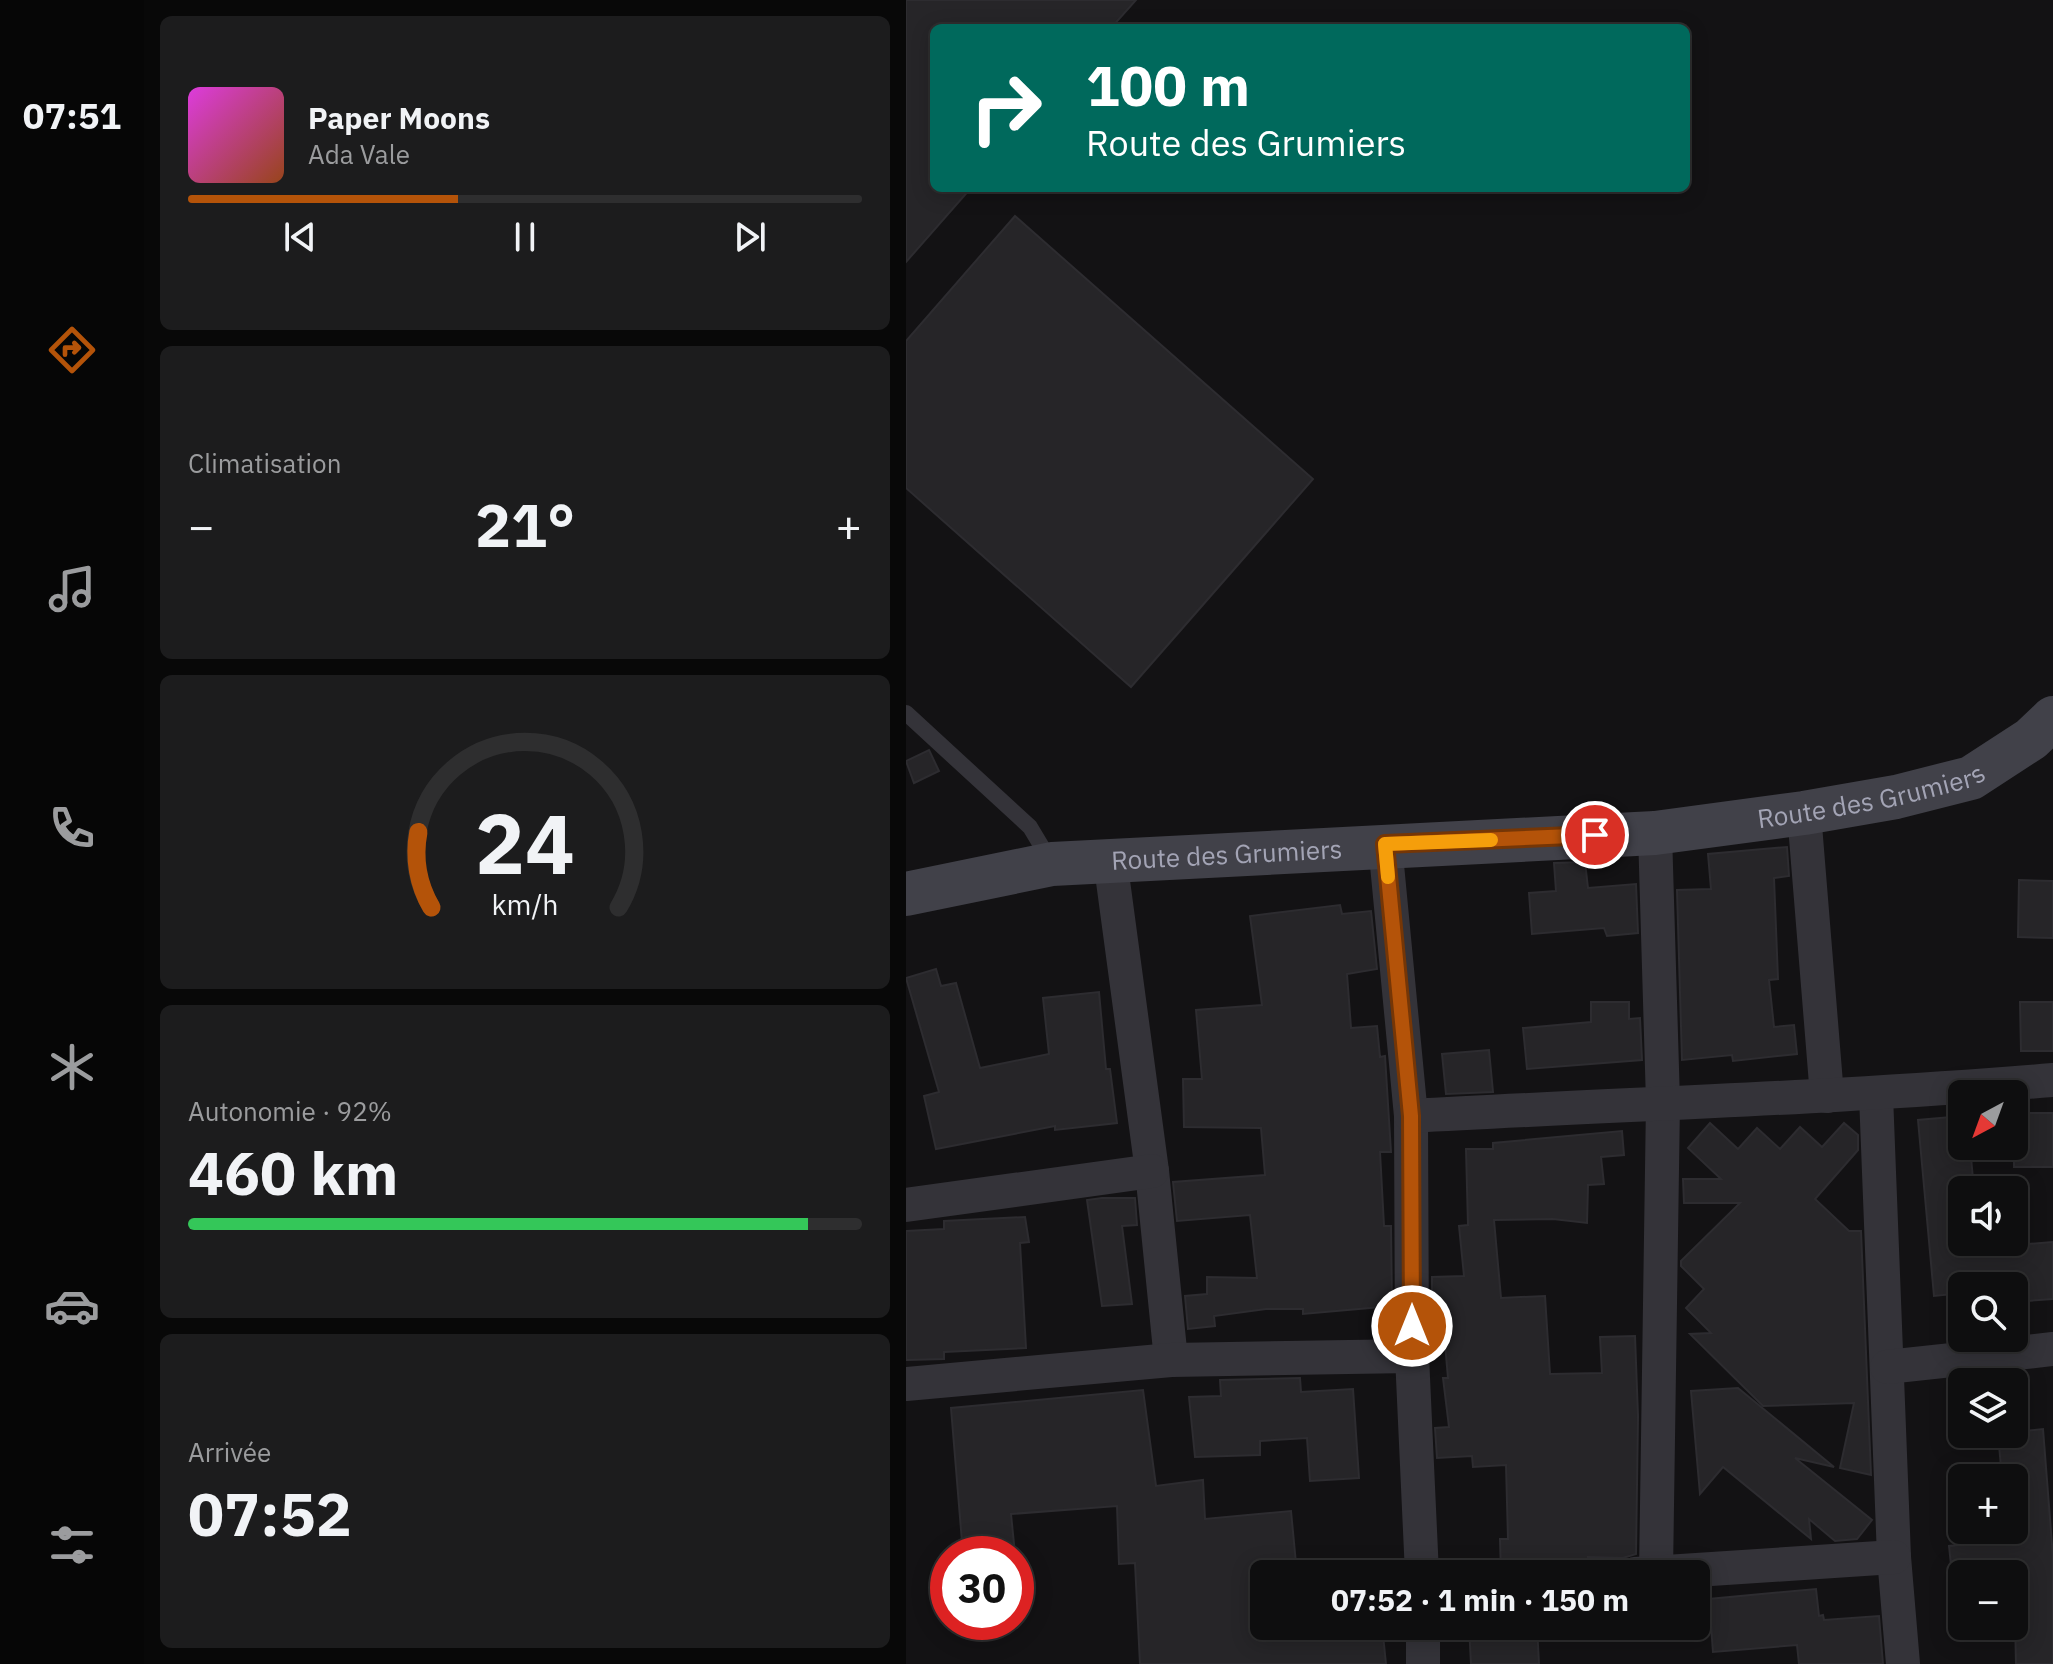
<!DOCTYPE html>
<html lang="fr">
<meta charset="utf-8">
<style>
body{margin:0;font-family:"IBM Plex Sans",sans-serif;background:#1c1c1d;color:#f1f3f6;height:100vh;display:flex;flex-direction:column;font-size:30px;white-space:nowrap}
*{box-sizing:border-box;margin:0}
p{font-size:26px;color:#9b9c9e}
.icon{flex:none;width:44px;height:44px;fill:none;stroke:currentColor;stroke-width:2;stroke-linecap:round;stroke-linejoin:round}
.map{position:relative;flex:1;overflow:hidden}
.side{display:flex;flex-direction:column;gap:16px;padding:16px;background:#080808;width:762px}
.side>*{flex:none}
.hud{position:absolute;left:24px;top:24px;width:760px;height:168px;border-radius:12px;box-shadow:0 4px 20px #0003,0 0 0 2px #2e2e2f;background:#00695c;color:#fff;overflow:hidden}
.needle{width:52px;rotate:221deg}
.buttons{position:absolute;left:1042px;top:1080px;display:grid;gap:16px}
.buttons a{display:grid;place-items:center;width:80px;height:80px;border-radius:12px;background:#0e0e0f;box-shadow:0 4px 20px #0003,0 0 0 2px #2e2e2f;font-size:40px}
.speed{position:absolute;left:24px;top:1536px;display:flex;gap:16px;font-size:40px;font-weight:700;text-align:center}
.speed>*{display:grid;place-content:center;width:104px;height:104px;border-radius:50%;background:#0e0e0f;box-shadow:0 4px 20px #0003,0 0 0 2px #2e2e2f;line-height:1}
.speed .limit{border:12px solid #d22;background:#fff;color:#111}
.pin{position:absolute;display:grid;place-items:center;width:68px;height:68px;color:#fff;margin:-34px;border:4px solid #fff;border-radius:50%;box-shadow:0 2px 8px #0007}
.me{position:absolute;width:88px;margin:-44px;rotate:0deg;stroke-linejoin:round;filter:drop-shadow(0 0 6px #0008)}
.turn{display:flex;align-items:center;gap:28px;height:168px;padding:0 24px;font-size:36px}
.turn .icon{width:104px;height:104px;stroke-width:2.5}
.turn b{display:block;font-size:56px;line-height:68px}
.big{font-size:60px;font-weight:700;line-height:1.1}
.side .widget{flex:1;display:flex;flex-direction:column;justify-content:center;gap:12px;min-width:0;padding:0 28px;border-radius:12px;background:#1c1c1d}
.side .dial{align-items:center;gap:0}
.dial svg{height:208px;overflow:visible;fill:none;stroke:#2e2e2f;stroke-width:7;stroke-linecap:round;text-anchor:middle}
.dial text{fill:#f1f3f6;stroke:none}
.song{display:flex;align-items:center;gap:24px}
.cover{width:96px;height:96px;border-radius:12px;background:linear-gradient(135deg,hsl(300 70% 55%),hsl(20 70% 35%))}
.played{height:8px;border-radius:4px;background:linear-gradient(90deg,#b45309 40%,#2e2e2f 40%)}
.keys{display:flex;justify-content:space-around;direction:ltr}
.heat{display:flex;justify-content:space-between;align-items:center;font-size:44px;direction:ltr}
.charge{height:12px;border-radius:6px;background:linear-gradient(90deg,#34c759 92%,#2e2e2f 0)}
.trip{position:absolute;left:344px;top:1560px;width:460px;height:80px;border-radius:12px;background:#0e0e0f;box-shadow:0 4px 20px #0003,0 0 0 2px #2e2e2f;font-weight:700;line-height:80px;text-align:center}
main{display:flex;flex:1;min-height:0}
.tab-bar{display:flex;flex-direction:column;width:144px;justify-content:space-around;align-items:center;background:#060606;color:#9b9c9e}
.tab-bar .icon{width:56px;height:56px}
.tab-bar .selected{color:#b45309}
.tab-bar b{font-size:36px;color:#f1f3f6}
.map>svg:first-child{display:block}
.building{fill:#262528;stroke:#2d2c30;stroke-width:2}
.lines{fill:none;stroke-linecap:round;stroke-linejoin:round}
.service{stroke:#343339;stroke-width:16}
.minor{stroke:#343339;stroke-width:34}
.secondary{stroke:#414149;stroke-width:44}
.route-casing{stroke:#753606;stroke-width:20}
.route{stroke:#b45309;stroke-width:14}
.slow{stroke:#f59e0b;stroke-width:14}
.labels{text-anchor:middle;stroke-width:8;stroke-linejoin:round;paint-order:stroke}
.street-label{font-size:26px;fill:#a3a4b5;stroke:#0e0d0f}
</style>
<main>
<nav class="tab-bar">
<b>07:51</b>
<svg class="icon selected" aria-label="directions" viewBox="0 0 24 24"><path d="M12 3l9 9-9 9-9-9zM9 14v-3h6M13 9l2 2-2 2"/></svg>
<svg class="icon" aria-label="music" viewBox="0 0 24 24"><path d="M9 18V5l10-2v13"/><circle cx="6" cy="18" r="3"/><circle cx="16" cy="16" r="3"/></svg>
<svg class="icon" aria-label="phone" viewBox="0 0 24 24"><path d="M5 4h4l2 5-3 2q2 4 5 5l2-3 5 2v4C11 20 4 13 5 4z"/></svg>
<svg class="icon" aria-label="climate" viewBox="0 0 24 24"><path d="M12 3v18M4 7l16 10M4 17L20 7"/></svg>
<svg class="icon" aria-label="car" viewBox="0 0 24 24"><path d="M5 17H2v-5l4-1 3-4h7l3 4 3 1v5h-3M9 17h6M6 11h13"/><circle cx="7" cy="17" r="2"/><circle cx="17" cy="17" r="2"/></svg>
<svg class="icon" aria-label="filters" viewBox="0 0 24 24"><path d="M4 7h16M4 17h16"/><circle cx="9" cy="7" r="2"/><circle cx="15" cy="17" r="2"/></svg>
</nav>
<section class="side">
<div class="widget">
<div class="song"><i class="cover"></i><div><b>Paper Moons</b><p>Ada Vale</p></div></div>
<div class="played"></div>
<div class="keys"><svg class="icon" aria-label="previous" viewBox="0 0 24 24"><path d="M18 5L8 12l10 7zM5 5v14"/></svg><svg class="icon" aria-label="pause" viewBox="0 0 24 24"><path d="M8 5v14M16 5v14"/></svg><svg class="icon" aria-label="next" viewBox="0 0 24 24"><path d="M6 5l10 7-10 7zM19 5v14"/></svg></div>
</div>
<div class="widget"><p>Climatisation</p>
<div class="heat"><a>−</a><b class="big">21°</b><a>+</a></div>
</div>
<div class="widget dial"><svg viewBox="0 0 100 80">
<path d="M14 69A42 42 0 1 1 86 69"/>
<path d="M14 69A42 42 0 0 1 9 40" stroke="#b45309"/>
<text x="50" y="56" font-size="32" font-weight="700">24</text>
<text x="50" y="72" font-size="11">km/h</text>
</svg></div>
<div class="widget"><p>Autonomie · 92%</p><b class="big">460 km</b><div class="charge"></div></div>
<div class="widget"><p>Arrivée</p><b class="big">07:52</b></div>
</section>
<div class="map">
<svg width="1147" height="1664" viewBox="0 0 1147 1664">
<rect width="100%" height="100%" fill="#131214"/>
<g class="building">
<polygon points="0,0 230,0 205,28 28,28 28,188 65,188 0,262"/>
<polygon points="109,216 407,479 225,687 0,488 0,341"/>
<polygon points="23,750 33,771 8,783 0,761"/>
<polygon points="881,847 883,876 868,878 872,979 863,980 868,1027 888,1025 891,1054 827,1061 826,1055 776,1060 771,890 805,889 802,854"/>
<polygon points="679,862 682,888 730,884 732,933 701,936 698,928 626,934 623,893 650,891 648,863"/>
<polygon points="1113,880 1147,881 1147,938 1112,937"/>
<polygon points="434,905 436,914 465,911 471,969 441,974 445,1028 471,1026 474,1057 479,1056 485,1152 474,1152 478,1226 485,1226 486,1306 397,1314 397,1309 360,1309 308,1316 309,1326 282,1329 279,1296 301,1294 301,1277 351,1278 344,1215 271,1221 267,1182 359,1175 355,1128 278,1127 277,1079 296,1079 290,1010 356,1005 344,916"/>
<polygon points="30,969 35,986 50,983 74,1068 143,1054 137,998 193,992 200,1069 204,1069 211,1123 149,1130 149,1126 30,1149 18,1096 33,1092 0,978"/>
<polygon points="685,1002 723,1002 723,1019 734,1018 736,1060 621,1069 617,1028 685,1022"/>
<polygon points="1114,1002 1147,1002 1147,1051 1115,1051"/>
<polygon points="583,1050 587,1092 540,1094 536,1054"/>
<rect x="1108" y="1113" width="39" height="54"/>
<polygon points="1056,1116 1056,1146 1064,1146 1068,1190 1056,1190 1056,1242 1072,1242 1073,1248 1147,1242 1147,1299 1108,1302 1108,1286 1056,1286 1056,1293 1028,1296 1012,1120"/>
<polygon points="804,1123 832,1149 851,1128 874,1149 894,1127 916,1147 938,1123 952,1135 952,1150 909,1199 943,1231 955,1231 965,1475 934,1468 948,1403 857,1406 784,1334 805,1333 780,1308 798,1289 775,1266 775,1261 834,1203 778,1203 777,1179 815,1179 782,1148"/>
<polygon points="716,1131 718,1155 695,1157 698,1184 682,1185 681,1223 647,1219 588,1220 595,1298 639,1296 644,1374 696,1373 694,1337 729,1336 732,1416 730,1554 717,1558 682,1557 682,1574 595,1574 594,1539 602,1539 600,1465 567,1467 566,1456 531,1458 529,1428 543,1427 537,1378 542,1378 536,1310 532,1311 532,1305 526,1305 526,1277 558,1276 553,1226 562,1225 560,1149 587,1149 587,1143"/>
<polygon points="196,1198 229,1198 231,1225 216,1226 226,1304 196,1306 181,1200"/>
<polygon points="119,1217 123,1242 114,1243 120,1348 38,1352 38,1359 0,1360 0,1231 38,1229 38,1221"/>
<polygon points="394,1378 395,1392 447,1389 453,1478 404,1481 401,1438 354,1441 354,1455 289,1457 283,1397 315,1396 314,1380"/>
<polygon points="832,1388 928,1467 889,1458 966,1520 951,1539 929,1541 903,1519 905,1539 817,1467 794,1494 785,1391"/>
<polygon points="237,1390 250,1486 297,1480 299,1519 385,1511 391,1574 358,1574 358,1626 396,1626 396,1631 450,1627 450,1637 477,1635 480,1664 234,1664 229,1563 213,1564 211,1506 105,1514 109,1554 57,1554 45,1408"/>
<polygon points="1137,1429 1147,1557 1147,1664 1110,1664 1108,1574 1046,1574 1043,1546 1100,1540 1100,1530 1108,1530 1108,1478 1096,1478 1092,1434"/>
<polygon points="910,1589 913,1616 917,1615 918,1620 973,1616 977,1664 893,1664 891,1645 807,1652 803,1599"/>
<polygon points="563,1626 631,1626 633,1664 565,1664"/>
</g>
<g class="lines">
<polyline class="service" points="0,713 124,827 145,862"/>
<g class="minor">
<polyline points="898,813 921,1096"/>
<polyline points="749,833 757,1102 750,1573"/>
<polyline points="479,844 505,1116 506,1356 516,1574"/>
<polyline points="204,859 246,1171 265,1360"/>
<polyline points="970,1095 988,1557 997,1664"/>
<path d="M505,1116c214,-12 428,-18 642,-36"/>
<polyline points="0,1205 246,1171"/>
<polyline points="981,1367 1147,1349"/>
<polyline points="0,1384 265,1360 506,1356"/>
<polyline points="729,1574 988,1557"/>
<polyline points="517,1626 517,1664"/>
</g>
<path class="secondary" id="s1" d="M0,894l146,-30 603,-31 149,-20 92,-16 75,-19 60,-39 22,-21"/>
</g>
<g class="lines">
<g class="route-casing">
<polyline id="route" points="506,1326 505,1116 479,844 689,835"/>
</g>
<use href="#route" class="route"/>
<polyline class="slow" points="482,877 479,844 585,840"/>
</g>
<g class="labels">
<g class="street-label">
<text dy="9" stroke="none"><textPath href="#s1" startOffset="972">Route des Grumiers</textPath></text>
<text dy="9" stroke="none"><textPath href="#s1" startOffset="324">Route des Grumiers</textPath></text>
</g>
</g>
</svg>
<div class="buttons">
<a><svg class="needle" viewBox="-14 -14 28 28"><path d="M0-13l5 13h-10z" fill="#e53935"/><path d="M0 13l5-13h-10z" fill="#9b9c9e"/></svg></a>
<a><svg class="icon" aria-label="sound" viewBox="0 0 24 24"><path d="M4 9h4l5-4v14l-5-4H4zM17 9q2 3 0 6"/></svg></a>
<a><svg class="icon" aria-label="search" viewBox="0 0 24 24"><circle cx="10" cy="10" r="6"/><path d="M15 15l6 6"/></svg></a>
<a><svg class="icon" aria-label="layers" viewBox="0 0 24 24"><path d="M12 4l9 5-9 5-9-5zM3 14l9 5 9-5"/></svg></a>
<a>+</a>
<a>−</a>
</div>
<div class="speed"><div class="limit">30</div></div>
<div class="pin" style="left:689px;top:835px;background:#d93025"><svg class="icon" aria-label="arrive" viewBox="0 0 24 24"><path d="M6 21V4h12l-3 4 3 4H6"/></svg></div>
<svg class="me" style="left:506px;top:1326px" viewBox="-20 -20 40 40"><circle r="17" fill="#b45309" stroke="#fff" stroke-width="3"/><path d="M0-11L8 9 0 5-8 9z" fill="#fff"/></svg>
<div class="trip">07:52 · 1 min · 150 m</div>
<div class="hud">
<div class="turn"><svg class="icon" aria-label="right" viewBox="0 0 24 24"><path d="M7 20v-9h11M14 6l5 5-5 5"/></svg><div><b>100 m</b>Route des Grumiers</div></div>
</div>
</div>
</main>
